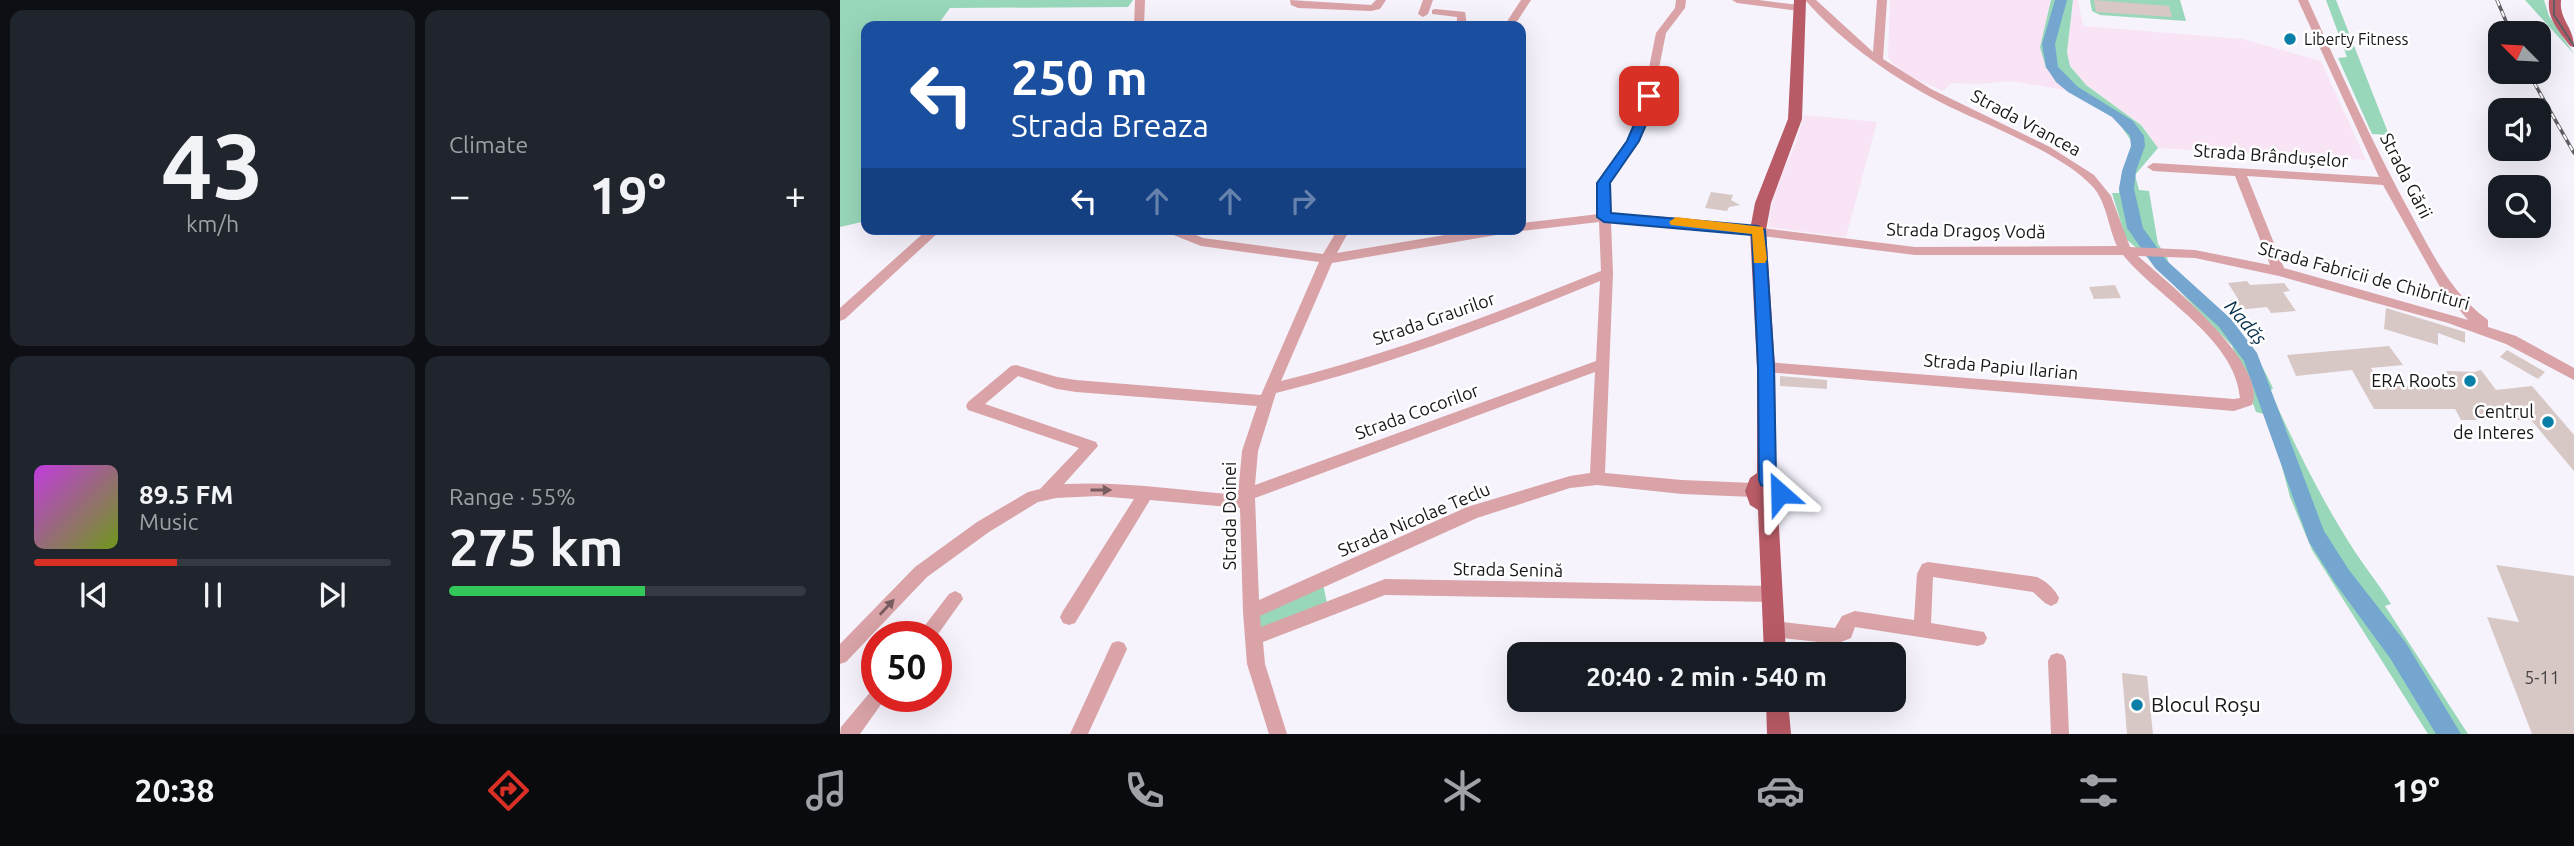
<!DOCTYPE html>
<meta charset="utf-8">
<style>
body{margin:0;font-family:Ubuntu,sans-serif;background:#20242c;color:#f1f3f6;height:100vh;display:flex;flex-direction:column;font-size:26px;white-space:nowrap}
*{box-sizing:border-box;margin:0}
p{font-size:23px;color:#9ea1a6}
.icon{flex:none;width:38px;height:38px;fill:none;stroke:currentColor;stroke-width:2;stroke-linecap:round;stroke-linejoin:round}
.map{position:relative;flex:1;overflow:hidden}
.side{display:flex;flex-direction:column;gap:10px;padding:10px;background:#0d0f14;width:840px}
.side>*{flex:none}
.hud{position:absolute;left:21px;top:21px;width:665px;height:214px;border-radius:14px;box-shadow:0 7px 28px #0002;background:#1a4fa0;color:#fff;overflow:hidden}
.needle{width:46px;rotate:294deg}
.controls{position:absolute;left:1648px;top:21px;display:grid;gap:14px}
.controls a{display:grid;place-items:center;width:63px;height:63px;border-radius:14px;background:#171b24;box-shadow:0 7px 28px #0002;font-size:35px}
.speed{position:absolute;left:21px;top:621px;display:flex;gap:14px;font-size:35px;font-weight:700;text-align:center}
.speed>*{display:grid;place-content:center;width:91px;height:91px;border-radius:50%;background:#171b24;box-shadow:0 7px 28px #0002;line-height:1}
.speed .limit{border:10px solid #d22;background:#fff;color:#111}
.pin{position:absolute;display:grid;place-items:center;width:60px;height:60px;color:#fff;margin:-30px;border-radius:14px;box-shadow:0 4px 10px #0006}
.me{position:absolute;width:77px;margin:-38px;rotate:335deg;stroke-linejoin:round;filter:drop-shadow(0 0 5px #0008)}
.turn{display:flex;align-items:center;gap:24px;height:147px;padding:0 35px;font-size:32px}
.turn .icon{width:91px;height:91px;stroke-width:2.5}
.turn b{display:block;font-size:49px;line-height:60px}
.lanes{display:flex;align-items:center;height:66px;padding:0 35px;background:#0003;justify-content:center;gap:35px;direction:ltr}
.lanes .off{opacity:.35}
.big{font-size:52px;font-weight:700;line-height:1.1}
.side .tile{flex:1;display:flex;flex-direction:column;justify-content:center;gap:10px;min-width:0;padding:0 24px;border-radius:14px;background:#20242c}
.side .dial{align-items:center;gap:0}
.dial b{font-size:91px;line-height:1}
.song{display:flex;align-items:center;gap:21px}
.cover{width:84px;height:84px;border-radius:10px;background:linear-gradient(135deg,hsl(290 70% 55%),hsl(80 70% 35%))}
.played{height:7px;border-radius:4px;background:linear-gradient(90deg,#d93025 40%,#363941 40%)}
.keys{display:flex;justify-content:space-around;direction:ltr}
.heat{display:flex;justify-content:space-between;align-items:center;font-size:38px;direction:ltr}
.charge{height:10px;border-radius:5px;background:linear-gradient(90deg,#34c759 55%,#363941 0)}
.side .tiles{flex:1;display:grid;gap:10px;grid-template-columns:repeat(2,1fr)}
.trip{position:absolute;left:667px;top:642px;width:399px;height:70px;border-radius:14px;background:#171b24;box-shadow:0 7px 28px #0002;font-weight:700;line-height:70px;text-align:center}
.tabs{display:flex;height:112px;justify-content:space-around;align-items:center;background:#090b0e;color:#9ea1a6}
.tabs .icon{width:49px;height:49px}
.tabs .selected{color:#d93025}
.tabs b{font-size:32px;color:#f1f3f6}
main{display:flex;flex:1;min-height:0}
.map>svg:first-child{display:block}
.industrial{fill:#f8e4f4}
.green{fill:#98d7ba}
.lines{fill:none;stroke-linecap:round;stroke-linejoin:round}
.river{fill:#74a6d0;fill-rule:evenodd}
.building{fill:#d7c8c5}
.minor{fill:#d9a3a7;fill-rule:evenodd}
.major{fill:#b85b66;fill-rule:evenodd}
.tram{stroke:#615f65;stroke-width:2}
.rail-casing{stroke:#615f65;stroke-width:3.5}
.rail{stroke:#fff;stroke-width:2;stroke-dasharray:6;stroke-linecap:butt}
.oneway{fill:#785c60}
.route{fill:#1a73e8;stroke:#114b97;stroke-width:2}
.slow{fill:#f59e0b}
.poi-dot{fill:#077fa6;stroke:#fff;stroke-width:2.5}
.labels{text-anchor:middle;stroke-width:5;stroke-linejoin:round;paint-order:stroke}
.far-poi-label{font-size:16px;fill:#17161a;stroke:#fff;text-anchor:start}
.street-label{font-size:18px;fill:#17161a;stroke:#fff}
.poi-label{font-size:18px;fill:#17161a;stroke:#fff;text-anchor:end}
.near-number-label{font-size:18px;fill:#474245}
.water-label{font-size:19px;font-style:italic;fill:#07304c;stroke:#fff}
.near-poi-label{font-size:21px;fill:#17161a;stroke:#fff;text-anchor:start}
</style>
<main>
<section class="side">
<div class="tiles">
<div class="tile dial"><b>43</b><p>km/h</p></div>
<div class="tile"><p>Climate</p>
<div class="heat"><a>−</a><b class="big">19°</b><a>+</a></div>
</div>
<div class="tile">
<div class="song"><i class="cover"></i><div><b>89.5 FM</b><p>Music</p></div></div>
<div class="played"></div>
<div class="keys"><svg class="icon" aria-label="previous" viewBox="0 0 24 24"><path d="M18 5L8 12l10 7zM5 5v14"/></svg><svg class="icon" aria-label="pause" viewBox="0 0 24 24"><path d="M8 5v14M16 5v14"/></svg><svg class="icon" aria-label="next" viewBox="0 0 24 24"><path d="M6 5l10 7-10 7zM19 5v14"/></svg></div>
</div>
<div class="tile"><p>Range · 55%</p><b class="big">275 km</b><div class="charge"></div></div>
</div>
</section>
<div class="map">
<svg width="1734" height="734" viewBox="0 0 1734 734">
<rect width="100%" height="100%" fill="#f6f3fd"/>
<g class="industrial">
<polygon points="1050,0 1211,0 1200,47 1212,76 1230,91 1171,81 1139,84 1111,83 1103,91 1074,78 1054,65 1048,57"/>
<polygon points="1233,0 1238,0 1243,26 1403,39 1481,61 1526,160 1318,148 1301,124 1246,85 1230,66 1227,52"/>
<polygon points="964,115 1037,122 1006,237 928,227 934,193 956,142"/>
</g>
<g class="green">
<polygon points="0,0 293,0 288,7 110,8 97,26 26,26 26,221 0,227"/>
<path d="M1211,0h22l-6,52 3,14 16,19 55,40 17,23 -23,27 4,15 10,1 9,53 9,13 2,8 86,87 18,36 -3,3c23,50 46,98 75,145 14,24 32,45 46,68l-6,2 83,128h-40l-116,-184 -22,-53 -15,-56 -11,-27 -8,-2 -24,-66 -84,-88 -22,-19 -14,-46h7c0,-18 13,-34 13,-51l-16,-23 -46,-28 -24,-23 -6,-21z"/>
<polygon points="1250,0 1340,0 1346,21 1260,15 1252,11"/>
<polygon points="1486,0 1496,0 1549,135 1532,134 1498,58 1507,57"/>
<polygon points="1685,0 1704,0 1709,16 1734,54"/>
<polygon points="483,584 487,603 418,631 416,615"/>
</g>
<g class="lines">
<polygon class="river" points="1215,0 1227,0 1215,44 1218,67 1238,87 1293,121 1304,136 1305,146 1296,171 1294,189 1303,228 1326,260 1391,319 1417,353 1484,531 1509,570 1566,643 1621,734 1596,734 1550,658 1495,583 1469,542 1404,361 1379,327 1315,268 1287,228 1279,189 1282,171 1291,146 1290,136 1272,117 1228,92 1216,82 1206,67 1202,44"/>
</g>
<g class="building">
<polygon points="1254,0 1329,6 1332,17 1256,12"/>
<polygon points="871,192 893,195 891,200 900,205 889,207 887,211 865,208"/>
<polygon points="1407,281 1410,285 1444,283 1450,291 1443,292 1456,311 1431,313 1427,307 1396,310 1390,300 1398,299 1388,283"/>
<polygon points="1275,285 1281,298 1254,299 1249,287"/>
<polygon points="1546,308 1625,332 1625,343 1598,333 1598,345 1544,329"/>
<polygon points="1549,346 1563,365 1531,368 1542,386 1614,385 1606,371 1634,372 1641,370 1656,390 1692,386 1734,435 1734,471 1691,420 1621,420 1615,409 1534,409 1512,370 1456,376 1447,355"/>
<polygon points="1667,350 1705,372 1698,379 1660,357"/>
<polygon points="940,376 987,380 987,389 940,386"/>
<polygon points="1656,565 1734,576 1734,734 1692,734 1647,617 1679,622"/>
<polygon points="1282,673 1307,676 1313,734 1287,734"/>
</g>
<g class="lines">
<g class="minor">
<polygon points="295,0 305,0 304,26 294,26"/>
<polygon points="450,0 531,5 536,0 546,0 540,9 531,11 458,8 451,5"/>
<polygon points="583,0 593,0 588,14 583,17 578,14"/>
<polygon points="681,0 691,0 674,26 664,26"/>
<path d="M836,0h10l-1,8 -19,25 -16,80 -11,28 -29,42 1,30 71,5 233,29 202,-1c-9,-19 -10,-43 -24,-59 -29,-32 -103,-61 -143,-80 -54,-27 -105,-62 -145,-107h11l57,52 4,-52h10l-4,59 48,30 119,58 44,28 17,21 19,51 65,3 75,15 -35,-89 -82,-5 -6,-4 6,-4 226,14 -81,-177h10c33,73 66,147 105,218 20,37 39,76 75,102v7l28,9 58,32v12l-68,-36 -58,-21 -169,-47 -84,-18 -57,-2c28,25 131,108 114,149l-18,6 -468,-39 -5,-1 -2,-4 2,-4 5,-1 468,37 6,-1c-5,-60 -82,-100 -117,-143h-208l-233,-29 -71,-4 2,51 -8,200 77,7 71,3 5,2 3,5 -3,5 -5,2 -71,-3 -85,-9 -27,3 -93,30 -217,98 1,11 124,-48 387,7 6,3 2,5 -2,5 -6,3 -387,-7 -122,47 2,22 22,70h-18l-22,-70 -4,-52 -3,-104 -90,-8 -75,123 -6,2 -6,-2 -3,-6 3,-6 71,-112 -36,-3 -42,2 -18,4 -49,30 -62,45 -81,85 -6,2v-20l75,-77 62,-45 51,-30 12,-3 39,-41 -111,-38 -2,-4 2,-4 43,-36 5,-1 41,12 19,3 185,15 58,-133 -118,-16 -35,-14 -2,-3h18l21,9 120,16 15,-25h12l-13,24 144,-24h33l-6,4 -176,30 -51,118c110,-27 215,-68 320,-110l-2,-49 -78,9 -5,-2h5v-6l78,-9 -1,-31 29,-42 13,-28 16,-80 19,-25zM1407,176l136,9 57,102 28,33 -184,-52zM760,281l-4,80 -341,124 3,-34 18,-58c111,-27 218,-68 324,-112zM755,372l-5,101 -20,3 -103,31 -208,93 -4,-102zM178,376l39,13 19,3 181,14 -15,45 -4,44c-58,-5 -115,-14 -174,-11l34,-38 -2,-4 -111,-38z"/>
<polygon points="892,0 919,0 959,5 964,8 959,11 897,3"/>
<polygon points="595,9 625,12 627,26 617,26 617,17 592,14 592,10"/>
<polygon points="88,229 102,229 5,319 0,321 0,308"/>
<path d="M1088,562l109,15c9,4 18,12 22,21l-2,5 -6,3 -6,-3 -12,-11 -100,-15 -2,46 53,9 3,6 -3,6 -6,2 -123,-19 -4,11 -15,6 -62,-7 -6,-2 -3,-6 3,-6 6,-2 61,7 7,-12 13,-5 59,9 3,-46 5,-10z"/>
<polygon points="115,591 121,594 123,599 96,637 76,637 109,594"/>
<polygon points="278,641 284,643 287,649 248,734 230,734 272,643"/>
<polygon points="1217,653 1223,655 1226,661 1229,734 1211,734 1208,661 1211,655"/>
<polygon points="37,688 37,696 47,696 20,734 0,734 1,727 32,690"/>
</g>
<g class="major">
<path d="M954,0h12l-4,119 -31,84 -5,27 9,137 1,106 8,5 5,13 -5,13 -6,5 8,145h-22l-6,-144 -8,-5 -5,-14 5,-13 7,-5v-106l-7,-137 5,-27 33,-84zM924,488h6l-2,7 -4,-2z"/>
<path d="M1709,0h12c-2,20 13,27 13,47l-4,-1c-11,-15 -23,-27 -21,-46z"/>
<polygon points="926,700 948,700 951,734 927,734"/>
</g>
<polyline class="tram" points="1714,0 1714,15 1734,46"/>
<g class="rail-casing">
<g id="rail">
<polyline points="1657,0 1671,33"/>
<polyline points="1688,72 1734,153"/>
</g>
</g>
<use href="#rail" class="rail"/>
</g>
<defs><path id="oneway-solid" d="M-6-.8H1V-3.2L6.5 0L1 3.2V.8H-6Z" transform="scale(1.75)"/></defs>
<g class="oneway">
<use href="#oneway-solid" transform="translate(261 490)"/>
<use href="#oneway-solid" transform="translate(47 607) rotate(-47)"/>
</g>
<polygon class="route" points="809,92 815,96 811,113 799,141 770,183 771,213 918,226 925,230 934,367 936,476 942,478 949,493 946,499 940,501 934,499 929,488 921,485 919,480 918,367 912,235 764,222 757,217 757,183 787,141 799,113 803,96"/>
<polygon class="slow" points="836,217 923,227 927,259 925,263 914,263 912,234 831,225 829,222"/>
<g class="poi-dot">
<circle cx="1450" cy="39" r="7"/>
<circle cx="1630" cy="381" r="7"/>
<circle cx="1708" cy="422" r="7"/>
<circle cx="1297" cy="705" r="7"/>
</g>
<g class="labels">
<g class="far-poi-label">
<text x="1464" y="45">Liberty Fitness</text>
</g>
<g class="street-label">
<text transform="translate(1186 123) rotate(28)" y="6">Strada Vrancea</text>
<text transform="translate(1431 156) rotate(4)" y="6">Strada Brândușelor</text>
<text transform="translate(1566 176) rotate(63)" y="6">Strada Gării</text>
<text transform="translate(1126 231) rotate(1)" y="6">Strada Dragoș Vodă</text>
<text transform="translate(1524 276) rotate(15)" y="6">Strada Fabricii de Chibrituri</text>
<text transform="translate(594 319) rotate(-19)" y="6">Strada Graurilor</text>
<text transform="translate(1161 367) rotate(5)" y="6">Strada Papiu Ilarian</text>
<text transform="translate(577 412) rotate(-20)" y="6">Strada Cocorilor</text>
<text transform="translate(390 516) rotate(-90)" y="6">Strada Doinei</text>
<text transform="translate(574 520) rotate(-23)" y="6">Strada Nicolae Teclu</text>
<text transform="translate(668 570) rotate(1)" y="6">Strada Senină</text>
</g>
<g class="poi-label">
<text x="1616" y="387">ERA Roots</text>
<text x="1694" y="418">Centrul<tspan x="1694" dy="21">de Interes</tspan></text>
</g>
<g class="near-number-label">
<text x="1702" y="684">5-11</text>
</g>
<g class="water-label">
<text transform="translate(1406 322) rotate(49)" y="7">Nadăș</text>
</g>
<g class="near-poi-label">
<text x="1311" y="712">Blocul Roșu</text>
</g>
</g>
</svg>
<div class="controls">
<a><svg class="needle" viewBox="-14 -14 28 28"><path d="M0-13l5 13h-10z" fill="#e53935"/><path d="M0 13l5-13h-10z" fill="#9ea1a6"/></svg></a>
<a><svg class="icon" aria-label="sound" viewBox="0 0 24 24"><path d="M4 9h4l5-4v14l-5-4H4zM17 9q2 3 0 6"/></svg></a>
<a><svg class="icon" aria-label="search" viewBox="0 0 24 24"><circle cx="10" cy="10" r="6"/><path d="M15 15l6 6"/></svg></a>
</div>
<div class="speed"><div class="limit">50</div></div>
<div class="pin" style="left:809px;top:96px;background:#d93025"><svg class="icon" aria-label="arrive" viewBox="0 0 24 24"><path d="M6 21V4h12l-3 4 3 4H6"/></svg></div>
<svg class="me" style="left:940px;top:493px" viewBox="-20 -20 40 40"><path d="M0-17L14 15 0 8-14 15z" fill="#1a73e8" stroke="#fff" stroke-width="4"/></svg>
<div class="trip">20:40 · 2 min · 540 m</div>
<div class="hud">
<div class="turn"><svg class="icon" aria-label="left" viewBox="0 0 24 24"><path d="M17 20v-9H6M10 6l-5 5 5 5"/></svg><div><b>250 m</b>Strada Breaza</div></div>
<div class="lanes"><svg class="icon" aria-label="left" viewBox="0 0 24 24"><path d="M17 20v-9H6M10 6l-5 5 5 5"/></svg><svg class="icon off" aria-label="ahead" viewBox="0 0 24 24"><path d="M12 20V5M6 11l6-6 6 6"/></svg><svg class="icon off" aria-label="ahead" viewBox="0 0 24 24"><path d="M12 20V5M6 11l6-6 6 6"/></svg><svg class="icon off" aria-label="right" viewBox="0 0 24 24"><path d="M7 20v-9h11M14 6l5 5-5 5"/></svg></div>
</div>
</div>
</main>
<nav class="tabs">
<b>20:38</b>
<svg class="icon selected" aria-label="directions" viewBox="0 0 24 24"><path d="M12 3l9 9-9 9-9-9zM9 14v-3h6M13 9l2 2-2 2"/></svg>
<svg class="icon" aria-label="music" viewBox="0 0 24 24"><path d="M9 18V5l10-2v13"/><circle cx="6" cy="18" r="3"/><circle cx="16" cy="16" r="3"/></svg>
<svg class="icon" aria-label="phone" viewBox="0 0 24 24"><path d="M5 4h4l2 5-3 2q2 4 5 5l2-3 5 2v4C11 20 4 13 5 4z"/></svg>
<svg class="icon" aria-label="climate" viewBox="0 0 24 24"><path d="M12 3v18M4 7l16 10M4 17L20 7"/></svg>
<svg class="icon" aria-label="car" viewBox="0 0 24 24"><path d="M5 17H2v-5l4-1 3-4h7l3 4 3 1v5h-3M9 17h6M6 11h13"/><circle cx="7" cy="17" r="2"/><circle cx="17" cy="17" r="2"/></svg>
<svg class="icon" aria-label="filters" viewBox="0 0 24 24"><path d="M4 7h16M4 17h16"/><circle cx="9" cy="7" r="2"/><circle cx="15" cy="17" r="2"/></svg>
<b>19°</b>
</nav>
